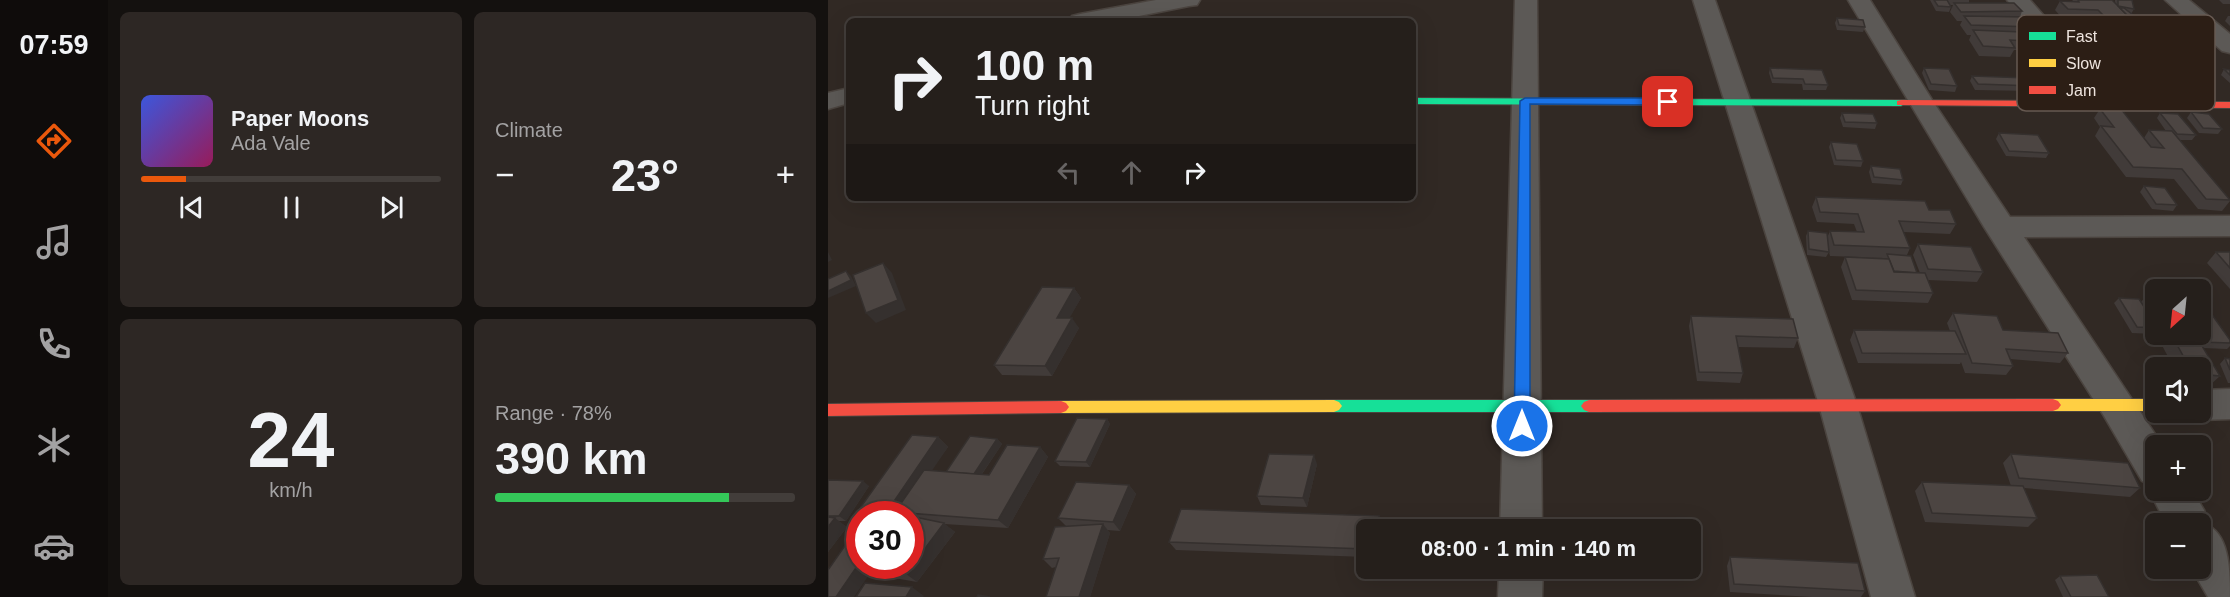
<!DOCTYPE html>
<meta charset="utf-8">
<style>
body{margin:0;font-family:Arial,sans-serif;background:#2d2724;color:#f1f3f6;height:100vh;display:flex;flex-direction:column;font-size:22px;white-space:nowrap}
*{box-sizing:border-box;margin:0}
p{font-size:20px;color:#a3a2a3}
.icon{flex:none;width:33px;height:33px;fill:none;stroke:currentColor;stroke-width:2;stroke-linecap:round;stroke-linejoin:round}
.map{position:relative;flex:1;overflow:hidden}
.sheet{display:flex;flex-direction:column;gap:12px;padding:12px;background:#14110f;width:720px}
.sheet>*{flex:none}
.hud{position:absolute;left:18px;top:18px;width:570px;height:183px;border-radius:9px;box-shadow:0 6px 24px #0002,0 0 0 2px #423d3a;background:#251f1b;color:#f1f3f6;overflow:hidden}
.needle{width:39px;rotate:207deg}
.fabs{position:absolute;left:1317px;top:279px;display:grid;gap:12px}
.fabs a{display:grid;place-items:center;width:66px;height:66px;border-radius:9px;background:#251f1b;box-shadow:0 6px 24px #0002,0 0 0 2px #423d3a;font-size:30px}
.speed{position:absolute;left:18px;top:501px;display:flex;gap:12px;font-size:30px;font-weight:700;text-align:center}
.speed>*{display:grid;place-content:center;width:78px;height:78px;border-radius:50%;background:#251f1b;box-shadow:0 6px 24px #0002,0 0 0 2px #423d3a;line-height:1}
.speed .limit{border:9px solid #d22;background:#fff;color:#111}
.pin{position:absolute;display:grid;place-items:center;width:51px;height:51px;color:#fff;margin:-26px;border-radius:12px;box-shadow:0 3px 9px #0006}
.me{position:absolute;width:66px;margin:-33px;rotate:0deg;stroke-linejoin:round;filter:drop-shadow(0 0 4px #0008)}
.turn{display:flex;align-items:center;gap:21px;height:126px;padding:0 30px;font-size:27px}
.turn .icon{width:78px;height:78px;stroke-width:2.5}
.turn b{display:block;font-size:42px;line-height:51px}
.lanes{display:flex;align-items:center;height:57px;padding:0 30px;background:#0003;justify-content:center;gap:30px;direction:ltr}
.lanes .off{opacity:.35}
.big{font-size:45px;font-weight:700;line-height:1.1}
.sheet .tile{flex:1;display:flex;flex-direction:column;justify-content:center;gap:9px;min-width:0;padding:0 21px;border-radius:9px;background:#2d2724}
.sheet .dial{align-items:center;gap:0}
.dial b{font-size:78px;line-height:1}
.song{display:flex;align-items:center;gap:18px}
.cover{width:72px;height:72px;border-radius:9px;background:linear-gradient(135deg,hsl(230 70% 55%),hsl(330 70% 35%))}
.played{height:6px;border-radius:3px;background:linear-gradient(90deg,#ea580c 15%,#423d3a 15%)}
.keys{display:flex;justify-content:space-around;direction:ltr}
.heat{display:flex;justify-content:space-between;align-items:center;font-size:33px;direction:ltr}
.charge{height:9px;border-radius:4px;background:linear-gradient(90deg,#34c759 78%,#423d3a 0)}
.sheet .tiles{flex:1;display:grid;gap:12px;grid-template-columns:repeat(2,1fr)}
.trip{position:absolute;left:528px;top:519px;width:345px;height:60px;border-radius:9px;background:#251f1b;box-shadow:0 6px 24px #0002,0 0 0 2px #423d3a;font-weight:700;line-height:60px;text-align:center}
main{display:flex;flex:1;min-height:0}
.tabs{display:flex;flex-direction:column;width:108px;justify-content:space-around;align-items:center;background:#0f0c0b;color:#a3a2a3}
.tabs .icon{width:42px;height:42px}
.tabs .current{color:#ea580c}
.tabs b{font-size:27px;color:#f1f3f6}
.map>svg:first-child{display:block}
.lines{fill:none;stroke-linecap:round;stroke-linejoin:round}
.street-casing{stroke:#4b443f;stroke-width:3}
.fast-casing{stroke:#4b443f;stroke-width:2}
.slow-casing{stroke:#4b443f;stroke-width:2}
.jam-casing{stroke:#4b443f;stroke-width:2}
.street{fill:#5c5956;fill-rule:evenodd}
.fast{fill:#16e098;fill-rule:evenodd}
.slow{fill:#ffcf43;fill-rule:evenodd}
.jam{fill:#f24e42;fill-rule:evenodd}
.wall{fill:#413b39}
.shaded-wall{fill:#35302e}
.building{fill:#4c4542;stroke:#35302e;stroke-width:1.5}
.route{fill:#1a73e8;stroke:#114b97;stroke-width:1.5}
.key{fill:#2c1e15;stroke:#665951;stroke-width:1.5}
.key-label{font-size:16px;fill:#eee4de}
</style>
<main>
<nav class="tabs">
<b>07:59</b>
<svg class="icon current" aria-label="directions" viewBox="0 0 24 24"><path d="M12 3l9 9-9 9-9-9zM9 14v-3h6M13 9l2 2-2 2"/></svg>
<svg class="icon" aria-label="music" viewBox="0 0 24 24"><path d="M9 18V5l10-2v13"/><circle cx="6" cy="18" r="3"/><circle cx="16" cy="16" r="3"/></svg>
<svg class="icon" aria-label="phone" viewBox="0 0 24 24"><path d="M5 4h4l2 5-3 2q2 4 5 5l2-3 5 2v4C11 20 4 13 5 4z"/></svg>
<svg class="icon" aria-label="climate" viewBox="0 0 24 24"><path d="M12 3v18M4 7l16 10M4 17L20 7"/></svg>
<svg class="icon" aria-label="car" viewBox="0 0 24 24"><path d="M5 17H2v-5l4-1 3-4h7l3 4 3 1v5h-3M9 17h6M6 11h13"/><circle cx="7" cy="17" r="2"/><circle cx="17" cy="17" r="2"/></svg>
</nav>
<section class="sheet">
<div class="tiles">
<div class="tile">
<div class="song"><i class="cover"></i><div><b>Paper Moons</b><p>Ada Vale</p></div></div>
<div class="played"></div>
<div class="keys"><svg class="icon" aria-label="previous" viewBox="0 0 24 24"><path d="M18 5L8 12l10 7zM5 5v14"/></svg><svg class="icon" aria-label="pause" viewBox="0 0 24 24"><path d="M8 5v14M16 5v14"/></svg><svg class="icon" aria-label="next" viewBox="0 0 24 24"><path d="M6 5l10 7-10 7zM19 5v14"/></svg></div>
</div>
<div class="tile"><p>Climate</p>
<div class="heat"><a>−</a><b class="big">23°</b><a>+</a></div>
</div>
<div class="tile dial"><b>24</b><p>km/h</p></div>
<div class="tile"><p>Range · 78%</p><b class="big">390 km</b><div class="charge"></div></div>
</div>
</section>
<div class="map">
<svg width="1402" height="597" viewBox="0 0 1402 597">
<rect width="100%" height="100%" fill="#312924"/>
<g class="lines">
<g class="street-casing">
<g id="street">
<polygon points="328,0 372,0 369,5 361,6 286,21 241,21 244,16 252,14"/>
<polygon points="687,0 709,0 714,530 672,530"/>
<polygon points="865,0 887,0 1029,405 1087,597 1043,597 991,405"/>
<path d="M1020,0h22l64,103 76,114 220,-1v20l-206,1 139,209h-7v44h36l12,20 5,16c21,11 21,48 21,71h-22l-17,-29h9v-44h-34l-17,-34 2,-5 -9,-4 -38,-65 -120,-189z"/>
<polygon points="1179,0 1202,0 1289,99 1293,104 1289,109 1280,112 1271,109"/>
<polygon points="1337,0 1361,0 1402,34 1402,53 1394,51"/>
<polygon points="21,88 21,103 0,109 0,93"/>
<polygon points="1402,389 1402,419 1372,420 1359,416 1357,412 1372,412 1372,390"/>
<polygon points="671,568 715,568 714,597 670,597"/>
</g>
</g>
<g class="fast-casing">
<g id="fast">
<polygon points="585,98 1073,100 1078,103 1073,106 585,104"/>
<polygon points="506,400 761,400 766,402 769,406 766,410 761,412 506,412 501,410 498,406 501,402"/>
</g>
</g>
<g class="slow-casing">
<g id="slow">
<polygon points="1225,399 1328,399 1328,411 1225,411 1220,409 1217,405 1220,401"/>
<polygon points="506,400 511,402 514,406 511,410 506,412 233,413 228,411 225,407 228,403 233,401"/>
</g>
</g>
<g class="jam-casing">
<g id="jam">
<polygon points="1073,100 1402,102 1402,108 1069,105 1069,101"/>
<polygon points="1225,399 1230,401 1233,405 1230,409 1225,411 761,412 756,410 753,406 756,402 761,400"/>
<polygon points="233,401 238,403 241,407 238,411 233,413 0,416 0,404"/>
</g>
</g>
<use href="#street" class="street"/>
<use href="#fast" class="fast"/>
<use href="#slow" class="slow"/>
<use href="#jam" class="jam"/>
</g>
<g class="wall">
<polygon points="1102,0 1141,0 1141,3 1194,11 1192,17 1207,27 1205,32 1224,42 1219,51 1186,50 1182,57 1151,56 1141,40 1143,35 1139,35 1132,25 1134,21 1129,21 1122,12 1125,5 1122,5 1123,7 1121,12 1108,11"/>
<polygon points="1245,0 1284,0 1287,4 1287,0 1304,0 1306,9 1303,14 1305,15 1302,20 1298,20 1297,22 1331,38 1328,43 1326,43 1336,65 1371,84 1364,94 1285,89 1272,72 1275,67 1273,67 1264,55 1267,50 1302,63 1317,64 1312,53 1293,51 1289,41 1291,37 1282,25 1271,25 1265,19 1235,19 1227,10 1232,1 1244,1"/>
<polygon points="1391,0 1402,0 1402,4 1395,4"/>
<polygon points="1400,16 1402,16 1402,26 1397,21"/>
<polygon points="1009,18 1037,27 1035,32 1009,30 1007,23"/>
<polygon points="1340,36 1371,47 1368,52 1342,48 1337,41"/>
<polygon points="942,68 1000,85 998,90 975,90 974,84 944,83 941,73"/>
<polygon points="1096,68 1129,86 1127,92 1101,90 1094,73"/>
<polygon points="1396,69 1402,70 1402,83 1393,75"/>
<polygon points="1144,76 1207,86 1204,91 1147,90 1142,81"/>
<polygon points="1272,109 1316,138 1321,130 1338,131 1329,118 1332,113 1368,135 1364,140 1351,140 1402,200 1402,201 1394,211 1370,209 1346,179 1298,177 1267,136 1272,127 1266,118"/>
<polygon points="1363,112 1394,129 1390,134 1371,133 1359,118"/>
<polygon points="1014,113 1049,123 1047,129 1015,127 1012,118"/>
<polygon points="1171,133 1221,153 1218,158 1178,156 1168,139"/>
<polygon points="1003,142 1035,161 1033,167 1006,165 1001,147"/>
<polygon points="1043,166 1075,180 1073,185 1044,183 1041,172"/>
<polygon points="1316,186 1349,205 1345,211 1324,209 1312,192"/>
<polygon points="988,197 1101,210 1128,224 1122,234 1075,232 1082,248 1079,255 1089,273 1092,273 1085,255 1090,244 1155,272 1149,282 1100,280 1105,293 1100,303 1024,300 1013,267 1017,257 1057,258 1002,256 1000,248 1001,252 998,257 979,255 978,236 980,231 999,238 1002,231 1029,232 1026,224 989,222 984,207"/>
<polygon points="1388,252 1402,252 1402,289 1379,263"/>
<polygon points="246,288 253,298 241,318 251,328 224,376 174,375 166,365"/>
<polygon points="1320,294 1328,294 1328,333 1327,331 1325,334 1304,333 1286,303 1291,298 1313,302"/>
<polygon points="1125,313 1175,330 1240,353 1232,363 1182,359 1185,366 1178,375 1137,373 1133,362 1132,364 1030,363 1022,340 1026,330 1122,331 1119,323"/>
<polygon points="863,316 970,338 966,348 910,347 915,373 912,383 869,381 861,326"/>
<polygon points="1328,334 1372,334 1402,340 1402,346 1399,349 1375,348 1392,376 1381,386 1372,385 1372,368 1346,368"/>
<polygon points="1397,358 1402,359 1402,383 1400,383 1392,364"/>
<polygon points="279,419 282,424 262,467 232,466 227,461"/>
<polygon points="110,437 120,447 103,470 118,472 169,439 174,444 154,474 161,475 212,447 220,457 180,528 116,524 127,532 89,582 66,578 55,569 82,566 82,514 34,514 30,511"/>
<polygon points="1183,454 1312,488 1302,497 1196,488 1209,518 1200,527 1097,522 1087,491 1094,482 1183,486 1175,463"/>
<polygon points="489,464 479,507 433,505 429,496"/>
<polygon points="0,480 41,486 18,521 10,521 19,527 0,552"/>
<polygon points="301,485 308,494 292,531 279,530 282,533 262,597 218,597 228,567 224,568 215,559 238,526 230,518"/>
<polygon points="554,525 538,530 538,557 348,550 341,542"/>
<polygon points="902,557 1037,591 1033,597 984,597 902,592 899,566"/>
<polygon points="1232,576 1281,597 1235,597 1227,580"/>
</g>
<g class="shaded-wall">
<polygon points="0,252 4,260 0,262"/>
<polygon points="55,263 64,273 78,310 48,323 38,313"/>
<polygon points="18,271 23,276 28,286 0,298 0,291"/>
<polygon points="246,288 253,298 236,328 229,318"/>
<polygon points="244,318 251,328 224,376 217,366"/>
<polygon points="279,419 282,424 262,467 258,462"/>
<polygon points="110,437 120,447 76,512 67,512 71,514 59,514 58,513"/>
<polygon points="169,439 174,444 149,481 144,476"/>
<polygon points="212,447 220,457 180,528 170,520"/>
<polygon points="486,455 489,464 479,507 475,498"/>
<polygon points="35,481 41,486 18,521 11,516"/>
<polygon points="301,485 308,494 292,531 285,522"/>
<polygon points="551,516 554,525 553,530 549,530"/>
<polygon points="7,518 19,527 0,552 0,527"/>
<polygon points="116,523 127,532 89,582 78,574"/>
<polygon points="275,524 282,533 262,597 251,597"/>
<polygon points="32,562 32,566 47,566 26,597 8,597"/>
<polygon points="84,587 96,596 95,597 78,597"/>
</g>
<g class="building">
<polygon points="1106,0 1119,0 1123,7 1110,6"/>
<polygon points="1250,0 1284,0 1300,16 1276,16 1270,10 1240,9 1232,1 1251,2"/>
<polygon points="1290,0 1304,0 1306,9 1290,6"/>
<polygon points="1126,3 1186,3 1194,11 1133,12"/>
<polygon points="1292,8 1296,8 1305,15 1299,15"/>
<polygon points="1136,16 1199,17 1207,27 1143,25"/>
<polygon points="1009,18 1035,20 1037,27 1011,25"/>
<polygon points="1145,30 1217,33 1224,42 1182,40 1187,48 1155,46"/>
<polygon points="942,68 994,70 1000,85 977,84 975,79 945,78"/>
<polygon points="1096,68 1121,69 1129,86 1103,84"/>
<polygon points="1396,69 1402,70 1402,75"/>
<polygon points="1144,76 1200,78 1207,86 1150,84"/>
<polygon points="1272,109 1293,109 1323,147 1336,148 1321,130 1344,131 1402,200 1378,199 1354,169 1305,167 1273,126 1286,127"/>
<polygon points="1363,112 1381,114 1394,129 1375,128"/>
<polygon points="1014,113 1045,114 1049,123 1017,122"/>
<polygon points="1332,113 1350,114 1368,135 1349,134"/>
<polygon points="1171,133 1210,135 1221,153 1181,151"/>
<polygon points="1003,142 1029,144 1035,161 1008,160"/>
<polygon points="1043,166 1072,169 1075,180 1046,177"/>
<polygon points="1316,186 1337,188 1349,205 1328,204"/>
<polygon points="988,197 1097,201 1101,210 1122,210 1128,224 1071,221 1082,248 1006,245 1002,231 1036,232 1030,214 992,212"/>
<polygon points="980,231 999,233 1001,252 981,249"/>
<polygon points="1090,244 1143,247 1155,272 1100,269"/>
<polygon points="1388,252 1402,252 1402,268"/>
<polygon points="1059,254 1083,256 1089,273 1066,271"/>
<polygon points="1017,257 1061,259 1066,272 1097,273 1105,293 1028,290"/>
<polygon points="55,263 70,300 38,313 25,275"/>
<polygon points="18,271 23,280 0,291 0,279"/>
<polygon points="214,287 246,288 229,318 244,318 217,366 166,365"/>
<polygon points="1320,294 1328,294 1328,306"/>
<polygon points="1291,298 1311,299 1328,325 1328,328 1309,327"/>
<polygon points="1372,309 1380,309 1402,340 1402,343 1372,342 1367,334 1372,334"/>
<polygon points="1125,313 1169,316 1175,330 1230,333 1240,353 1178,349 1185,366 1144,363"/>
<polygon points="863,316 965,319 970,338 908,336 915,373 871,372"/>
<polygon points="1026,330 1127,331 1138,354 1034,353"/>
<polygon points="1343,334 1367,334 1392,376 1372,374 1372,368 1362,368"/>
<polygon points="1397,358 1402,359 1402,370"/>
<polygon points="249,418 279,419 258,462 227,461"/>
<polygon points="84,435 110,437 58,513 30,511"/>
<polygon points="142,436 169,439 146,474 118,472"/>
<polygon points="179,445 212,447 170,520 67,512 96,470 161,475"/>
<polygon points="441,454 486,455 475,498 429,496"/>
<polygon points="1183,454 1300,463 1312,488 1191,478"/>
<polygon points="0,480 35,481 11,516 0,516"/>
<polygon points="248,482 301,485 285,522 230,518"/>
<polygon points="1094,482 1195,486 1209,518 1104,513"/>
<polygon points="353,509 551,516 549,530 538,530 538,549 341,542"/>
<polygon points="82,516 116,523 78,574 55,569 57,566 82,566"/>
<polygon points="0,517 7,518 0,527"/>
<polygon points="775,522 833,530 774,530"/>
<polygon points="32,524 32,562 8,597 0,597 0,570"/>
<polygon points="275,524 251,597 218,597 231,558 215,559 227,527"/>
<polygon points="902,557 1030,563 1037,591 906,584"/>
<polygon points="1269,575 1281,597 1243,597 1232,576"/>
<polygon points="37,583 84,587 78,597 28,597"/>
<polygon points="150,595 162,597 149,597"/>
</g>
<polygon class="route" points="697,98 840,98 845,102 840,105 702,104 702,426 700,431 694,433 689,431 686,426 692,101"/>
<rect x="1189" y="15" width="198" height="96" rx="9" class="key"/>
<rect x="1201" y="32" width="27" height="8" fill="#16e098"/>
<rect x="1201" y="59" width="27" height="8" fill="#ffcf43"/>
<rect x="1201" y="86" width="27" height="8" fill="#f24e42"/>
<g class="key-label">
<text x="1238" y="42">Fast</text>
<text x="1238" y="69">Slow</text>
<text x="1238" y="96">Jam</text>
</g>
</svg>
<div class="fabs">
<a><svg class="needle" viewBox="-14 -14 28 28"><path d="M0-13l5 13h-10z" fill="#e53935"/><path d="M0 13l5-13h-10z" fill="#a3a2a3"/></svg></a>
<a><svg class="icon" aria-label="sound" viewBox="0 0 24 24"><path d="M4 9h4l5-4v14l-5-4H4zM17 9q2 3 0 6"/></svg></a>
<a>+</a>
<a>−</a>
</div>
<div class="speed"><div class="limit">30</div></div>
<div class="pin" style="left:840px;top:102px;background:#d93025"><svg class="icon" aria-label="arrive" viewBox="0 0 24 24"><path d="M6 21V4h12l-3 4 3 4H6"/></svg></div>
<svg class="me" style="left:694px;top:426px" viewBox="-20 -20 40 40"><circle r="17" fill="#1a73e8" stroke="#fff" stroke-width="3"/><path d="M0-11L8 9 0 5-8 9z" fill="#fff"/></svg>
<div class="trip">08:00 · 1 min · 140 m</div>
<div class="hud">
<div class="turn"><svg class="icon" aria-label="right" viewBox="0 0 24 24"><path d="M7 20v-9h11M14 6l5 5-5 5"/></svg><div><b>100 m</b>Turn right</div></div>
<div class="lanes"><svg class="icon off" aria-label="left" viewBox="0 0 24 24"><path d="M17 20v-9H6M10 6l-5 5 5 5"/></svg><svg class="icon off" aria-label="ahead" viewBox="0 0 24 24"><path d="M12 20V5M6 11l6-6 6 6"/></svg><svg class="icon" aria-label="right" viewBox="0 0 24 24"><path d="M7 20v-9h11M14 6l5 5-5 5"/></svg></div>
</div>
</div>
</main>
